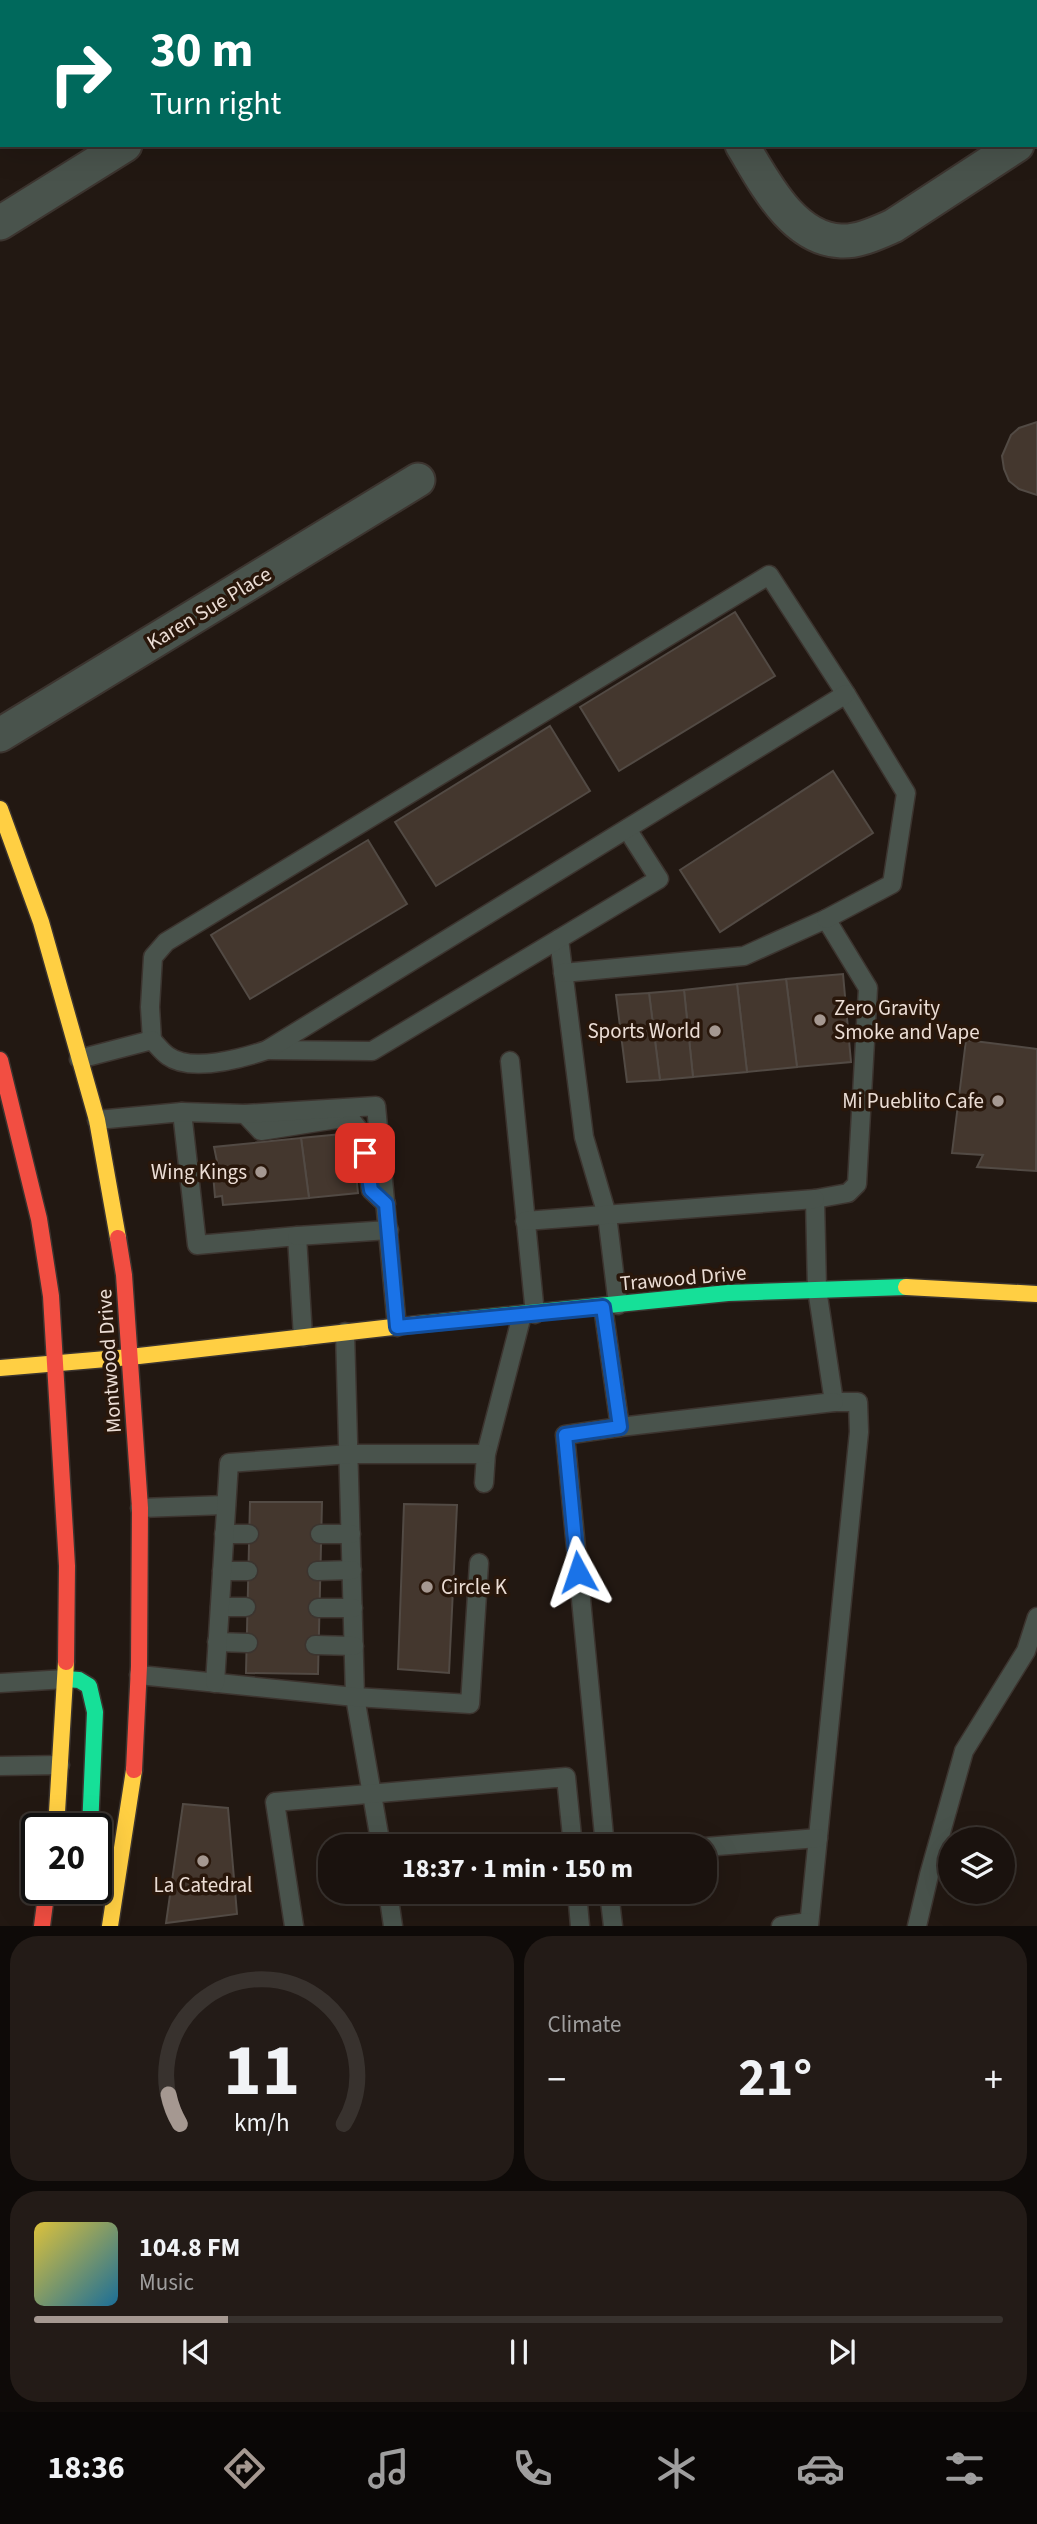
<!DOCTYPE html>
<meta charset="utf-8">
<style>
body{margin:0;font-family:"Source Sans 3",sans-serif;background:#231b17;color:#f1f3f6;height:100vh;display:flex;flex-direction:column;font-size:26px;white-space:nowrap}
*{box-sizing:border-box;margin:0}
p{font-size:23px;color:#9f9e9e}
.icon{flex:none;width:38px;height:38px;fill:none;stroke:currentColor;stroke-width:2;stroke-linecap:round;stroke-linejoin:round}
.map{position:relative;height:1926px;overflow:hidden}
.panel{display:flex;flex-direction:column;gap:10px;padding:10px;background:#0e0a08;flex:1}
.panel>*{flex:none}
.top-card{position:absolute;left:0px;top:0px;width:1038px;height:147px;box-shadow:0 7px 28px #0002,0 0 0 2px #38322e;background:#00695c;color:#fff;overflow:hidden}
.fabs{position:absolute;left:938px;top:1827px;display:grid;gap:14px}
.fabs a{display:grid;place-items:center;width:77px;height:77px;border-radius:50%;background:#1a120e;box-shadow:0 7px 28px #0002,0 0 0 2px #38322e;font-size:35px}
.speed{position:absolute;left:21px;top:1813px;display:flex;gap:14px;font-size:35px;font-weight:700;text-align:center}
.speed>*{display:grid;place-content:center;width:91px;height:91px;border-radius:50%;background:#1a120e;box-shadow:0 7px 28px #0002,0 0 0 2px #38322e;line-height:1}
.speed .limit{border:4px solid #111;border-radius:10px;background:#fff;color:#111}
.pin{position:absolute;display:grid;place-items:center;width:60px;height:60px;color:#fff;margin:-30px;border-radius:14px;box-shadow:0 4px 10px #0006}
.me{position:absolute;width:77px;margin:-38px;rotate:355deg;stroke-linejoin:round;filter:drop-shadow(0 0 5px #0008)}
.turn{display:flex;align-items:center;gap:24px;height:147px;padding:0 35px;font-size:32px}
.turn .icon{width:91px;height:91px;stroke-width:2.5}
.turn b{display:block;font-size:49px;line-height:60px}
.big{font-size:52px;font-weight:700;line-height:1.1}
.panel .widget{flex:1;display:flex;flex-direction:column;justify-content:center;gap:10px;min-width:0;padding:0 24px;border-radius:28px;background:#231b17}
.panel .dial{align-items:center;gap:0}
.dial svg{height:182px;overflow:visible;fill:none;stroke:#38322e;stroke-width:7;stroke-linecap:round;text-anchor:middle}
.dial text{fill:#f1f3f6;stroke:none}
.song{display:flex;align-items:center;gap:21px}
.cover{width:84px;height:84px;border-radius:10px;background:linear-gradient(135deg,hsl(50 70% 55%),hsl(200 70% 35%))}
.played{height:7px;border-radius:4px;background:linear-gradient(90deg,#a59891 20%,#38322e 20%)}
.keys{display:flex;justify-content:space-around;direction:ltr}
.heat{display:flex;justify-content:space-between;align-items:center;font-size:38px;direction:ltr}
.panel .tiles{flex:1;display:grid;gap:10px;grid-template-columns:1fr 1fr}
.widget:last-child{grid-column:span 2}
.trip{position:absolute;left:318px;top:1834px;width:399px;height:70px;border-radius:28px;background:#1a120e;box-shadow:0 7px 28px #0002,0 0 0 2px #38322e;font-weight:700;line-height:70px;text-align:center}
.tab-bar{display:flex;height:112px;justify-content:space-around;align-items:center;background:#0a0706;color:#9f9e9e}
.tab-bar .icon{width:49px;height:49px}
.tab-bar .current{color:#a59891}
.tab-bar b{font-size:32px;color:#f1f3f6}
.map>svg:first-child{display:block}
.building{fill:#44372e;stroke:#524a44;stroke-width:2}
.lines{fill:none;stroke-linecap:round;stroke-linejoin:round}
.lane-casing{stroke:#3c342f;stroke-width:21}
.street-casing{stroke:#3c342f;stroke-width:37}
.fast-casing{stroke:#3c342f;stroke-width:19}
.slow-casing{stroke:#3c342f;stroke-width:19}
.jam-casing{stroke:#3c342f;stroke-width:19}
.lane{stroke:#49534c;stroke-width:18}
.street{stroke:#49534c;stroke-width:33}
.fast{stroke:#16e098;stroke-width:16}
.slow{stroke:#ffcf43;stroke-width:16}
.jam{stroke:#f24e42;stroke-width:16}
.route-casing{stroke:#114b97;stroke-width:18}
.route{stroke:#1a73e8;stroke-width:12}
.poi-dot{fill:#a59891;stroke:#29170b;stroke-width:2.5}
.labels{text-anchor:middle;stroke-width:7;stroke-linejoin:round;paint-order:stroke}
.street-label{font-size:21px;fill:#ebddd5;stroke:#29170b}
.poi-label{font-size:21px;fill:#ebddd5;stroke:#29170b;text-anchor:end}
</style>
<div class="map">
<svg width="1037" height="1926" viewBox="0 0 1037 1926">
<rect width="100%" height="100%" fill="#221812"/>
<g class="building">
<polygon points="1037,422 1037,495 1019,489 1009,481 1004,469 1002,456 1011,435 1019,428"/>
<polygon points="735,612 775,676 619,771 580,707"/>
<polygon points="550,726 590,791 436,886 395,822"/>
<polygon points="833,771 873,833 720,932 680,870"/>
<polygon points="368,840 407,904 250,999 211,935"/>
<polygon points="843,974 851,1062 797,1067 786,979"/>
<polygon points="786,979 797,1067 747,1072 737,984"/>
<polygon points="737,984 747,1072 693,1077 684,990"/>
<polygon points="684,990 693,1077 660,1080 649,993"/>
<polygon points="649,993 660,1080 627,1082 616,995"/>
<polygon points="966,1040 1037,1049 1036,1171 977,1167 983,1155 952,1153"/>
<polygon points="352,1133 358,1193 309,1198 301,1138"/>
<polygon points="301,1138 309,1198 223,1205 222,1196 215,1197 213,1173 219,1171 214,1147"/>
<polygon points="250,1502 322,1502 318,1674 246,1673"/>
<polygon points="404,1504 457,1505 449,1673 398,1669"/>
<polygon points="183,1804 228,1808 237,1914 166,1923"/>
</g>
<g class="lines">
<g class="lane-casing">
<g id="lane">
<polyline points="559,939 584,1137 607,1215 618,1305"/>
<polyline points="563,973 744,956 826,919 868,988 857,1184 848,1193 815,1199 817,1289 834,1402 858,1402 859,1432 809,1926"/>
<polyline points="152,1040 150,1007 153,957 166,942 769,575 846,694 906,793 892,884 826,919"/>
<polyline points="267,1050 372,1051 659,879 627,829"/>
<path d="M79,1059l73,-19c5,5 10,12 16,16 23,17 75,2 99,-6l579,-356"/>
<polyline points="510,1061 535,1314"/>
<polyline points="182,1112 197,1245 297,1236 303,1337"/>
<polyline points="245,1114 261,1131 349,1117 363,1135 371,1190 386,1204"/>
<polyline points="97,1120 182,1112 245,1114 376,1106 397,1327"/>
<polyline points="525,1221 815,1199"/>
<polyline points="297,1236 389,1230"/>
<polyline points="603,1307 620,1427 565,1435 605,1846"/>
<polyline points="345,1332 355,1697 381,1846"/>
<polyline points="620,1427 834,1402"/>
<polyline points="484,1483 486,1454 522,1315"/>
<polyline points="140,1508 226,1505"/>
<polyline points="224,1534 249,1534"/>
<polyline points="320,1534 351,1534"/>
<polyline points="222,1571 248,1571"/>
<polyline points="317,1571 352,1570"/>
<polyline points="220,1607 246,1607"/>
<polyline points="318,1608 353,1608"/>
<polyline points="217,1642 248,1643"/>
<polyline points="315,1645 354,1646"/>
<polyline points="139,1675 355,1697 470,1704 479,1563"/>
<polyline points="0,1683 66,1679"/>
<polyline points="215,1683 229,1463 350,1454 486,1454"/>
<polyline points="0,1766 60,1765"/>
<polyline points="705,1847 818,1838"/>
<polyline points="388,1892 393,1926"/>
<polyline points="577,1892 580,1926"/>
<polyline points="609,1892 613,1926"/>
<polyline points="294,1926 275,1802 566,1777 573,1846"/>
<polyline points="781,1926 809,1922"/>
<polyline points="917,1926 929,1875 964,1751 1026,1651 1037,1617"/>
</g>
</g>
<g class="street-casing">
<g id="street">
<polyline points="653,0 654,2"/>
<polyline points="355,2 358,0"/>
<path d="M742,145c22,36 50,94 99,96 17,1 36,-8 52,-15l124,-81"/>
<polyline points="0,223 125,145"/>
<polyline points="0,735 418,480"/>
</g>
</g>
<g class="fast-casing">
<g id="fast">
<polyline points="419,1324 728,1293 906,1287"/>
<polyline points="66,1679 79,1680 89,1686 95,1712 90,1829"/>
</g>
</g>
<g class="slow-casing">
<g id="slow">
<polyline points="0,809 41,922 97,1120 118,1238"/>
<polyline points="906,1287 1037,1294"/>
<polyline points="0,1368 130,1357 419,1324"/>
<polyline points="56,1829 66,1662"/>
<polyline points="110,1926 134,1770"/>
</g>
</g>
<g class="jam-casing">
<g id="jam">
<polyline points="0,1060 39,1219 51,1296 67,1566 66,1662"/>
<polyline points="118,1238 124,1275 140,1508 139,1666 134,1770"/>
<polyline points="42,1926 47,1888"/>
</g>
</g>
<use href="#lane" class="lane"/>
<use href="#street" class="street"/>
<use href="#fast" class="fast"/>
<use href="#slow" class="slow"/>
<use href="#jam" class="jam"/>
</g>
<g class="lines">
<g class="route-casing">
<polyline id="route" points="365,1153 371,1190 386,1204 397,1327 603,1307 620,1427 565,1435 578,1572"/>
</g>
<use href="#route" class="route"/>
</g>
<g class="poi-dot">
<circle cx="820" cy="1020" r="7"/>
<circle cx="715" cy="1031" r="7"/>
<circle cx="998" cy="1101" r="7"/>
<circle cx="261" cy="1172" r="7"/>
<circle cx="427" cy="1587" r="7"/>
<circle cx="203" cy="1861" r="7"/>
</g>
<g class="labels">
<g class="street-label">
<text transform="translate(209 608) rotate(-31)" y="7">Karen Sue Place</text>
<text transform="translate(683 1278) rotate(-5)" y="7">Trawood Drive</text>
<text transform="translate(109 1361) rotate(-94)" y="7">Montwood Drive</text>
</g>
<g class="poi-label">
<text x="834" y="1015" text-anchor="start">Zero Gravity<tspan x="834" dy="24">Smoke and Vape</tspan></text>
<text x="701" y="1038">Sports World</text>
<text x="984" y="1108">Mi Pueblito Cafe</text>
<text x="247" y="1179">Wing Kings</text>
<text x="441" y="1594" text-anchor="start">Circle K</text>
<text x="203" y="1892" text-anchor="middle">La Catedral</text>
</g>
</g>
</svg>
<div class="fabs">
<a><svg class="icon" aria-label="layers" viewBox="0 0 24 24"><path d="M12 4l9 5-9 5-9-5zM3 14l9 5 9-5"/></svg></a>
</div>
<div class="speed"><div class="limit">20</div></div>
<div class="pin" style="left:365px;top:1153px;background:#d93025"><svg class="icon" aria-label="arrive" viewBox="0 0 24 24"><path d="M6 21V4h12l-3 4 3 4H6"/></svg></div>
<svg class="me" style="left:578px;top:1572px" viewBox="-20 -20 40 40"><path d="M0-17L14 15 0 8-14 15z" fill="#1a73e8" stroke="#fff" stroke-width="4"/></svg>
<div class="trip">18:37 · 1 min · 150 m</div>
<div class="top-card">
<div class="turn"><svg class="icon" aria-label="right" viewBox="0 0 24 24"><path d="M7 20v-9h11M14 6l5 5-5 5"/></svg><div><b>30 m</b>Turn right</div></div>
</div>
</div>
<section class="panel">
<div class="tiles">
<div class="widget dial"><svg viewBox="0 0 100 80">
<path d="M14 69A42 42 0 1 1 86 69"/>
<path d="M14 69A42 42 0 0 1 9 56" stroke="#a59891"/>
<text x="50" y="56" font-size="32" font-weight="700">11</text>
<text x="50" y="72" font-size="11">km/h</text>
</svg></div>
<div class="widget"><p>Climate</p>
<div class="heat"><a>−</a><b class="big">21°</b><a>+</a></div>
</div>
<div class="widget">
<div class="song"><i class="cover"></i><div><b>104.8 FM</b><p>Music</p></div></div>
<div class="played"></div>
<div class="keys"><svg class="icon" aria-label="previous" viewBox="0 0 24 24"><path d="M18 5L8 12l10 7zM5 5v14"/></svg><svg class="icon" aria-label="pause" viewBox="0 0 24 24"><path d="M8 5v14M16 5v14"/></svg><svg class="icon" aria-label="next" viewBox="0 0 24 24"><path d="M6 5l10 7-10 7zM19 5v14"/></svg></div>
</div>
</div>
</section>
<nav class="tab-bar">
<b>18:36</b>
<svg class="icon current" aria-label="directions" viewBox="0 0 24 24"><path d="M12 3l9 9-9 9-9-9zM9 14v-3h6M13 9l2 2-2 2"/></svg>
<svg class="icon" aria-label="music" viewBox="0 0 24 24"><path d="M9 18V5l10-2v13"/><circle cx="6" cy="18" r="3"/><circle cx="16" cy="16" r="3"/></svg>
<svg class="icon" aria-label="phone" viewBox="0 0 24 24"><path d="M5 4h4l2 5-3 2q2 4 5 5l2-3 5 2v4C11 20 4 13 5 4z"/></svg>
<svg class="icon" aria-label="climate" viewBox="0 0 24 24"><path d="M12 3v18M4 7l16 10M4 17L20 7"/></svg>
<svg class="icon" aria-label="car" viewBox="0 0 24 24"><path d="M5 17H2v-5l4-1 3-4h7l3 4 3 1v5h-3M9 17h6M6 11h13"/><circle cx="7" cy="17" r="2"/><circle cx="17" cy="17" r="2"/></svg>
<svg class="icon" aria-label="filters" viewBox="0 0 24 24"><path d="M4 7h16M4 17h16"/><circle cx="9" cy="7" r="2"/><circle cx="15" cy="17" r="2"/></svg>
</nav>
